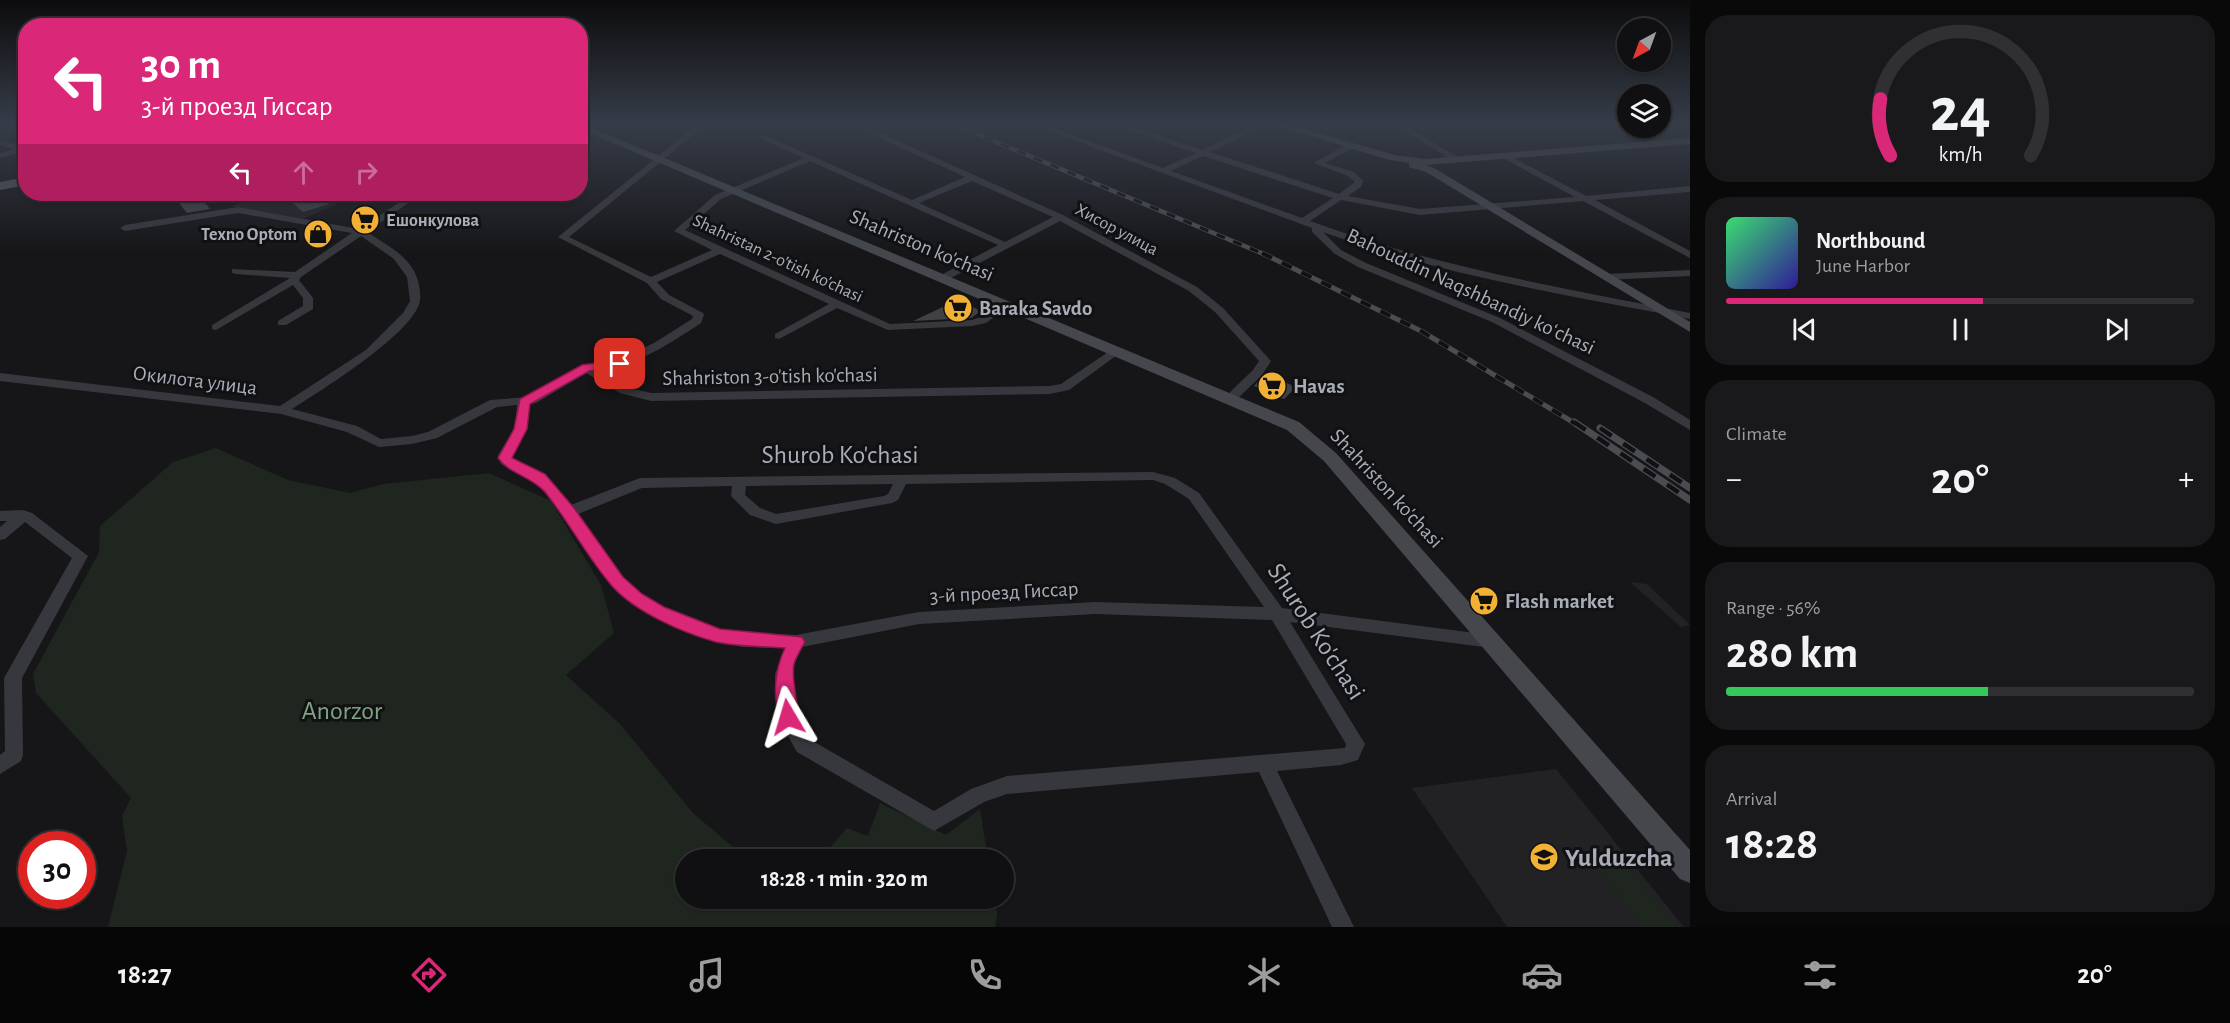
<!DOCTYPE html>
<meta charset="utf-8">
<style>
body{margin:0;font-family:"Alegreya Sans",sans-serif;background:#19191b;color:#f1f3f6;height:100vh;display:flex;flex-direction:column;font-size:22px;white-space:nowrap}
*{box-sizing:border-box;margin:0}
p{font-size:20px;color:#9c9d9f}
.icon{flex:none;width:33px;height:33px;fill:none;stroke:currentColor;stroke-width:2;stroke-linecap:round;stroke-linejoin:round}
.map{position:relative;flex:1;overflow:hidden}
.details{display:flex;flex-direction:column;gap:15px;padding:15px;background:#09090a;width:540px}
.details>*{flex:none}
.top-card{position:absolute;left:18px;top:18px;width:570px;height:183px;border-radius:24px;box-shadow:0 2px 4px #0004,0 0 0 2px #303032;background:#db2777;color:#fff;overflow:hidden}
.needle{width:39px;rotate:221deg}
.controls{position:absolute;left:1617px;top:18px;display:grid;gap:12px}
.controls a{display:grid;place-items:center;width:54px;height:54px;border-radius:50%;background:#101012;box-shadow:0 2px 4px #0004,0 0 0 2px #303032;font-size:30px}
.speed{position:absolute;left:18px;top:831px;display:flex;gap:12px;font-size:30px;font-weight:700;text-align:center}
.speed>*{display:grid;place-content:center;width:78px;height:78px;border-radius:50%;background:#101012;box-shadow:0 2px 4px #0004,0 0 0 2px #303032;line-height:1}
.speed .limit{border:9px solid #d22;background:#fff;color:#111}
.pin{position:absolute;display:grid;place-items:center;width:51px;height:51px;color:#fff;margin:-26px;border-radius:12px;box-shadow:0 3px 9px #0006}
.me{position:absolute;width:66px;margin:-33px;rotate:353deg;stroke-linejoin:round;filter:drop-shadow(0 0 4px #0008)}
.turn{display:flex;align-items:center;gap:21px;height:126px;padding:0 24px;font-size:27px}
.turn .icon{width:78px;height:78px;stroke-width:2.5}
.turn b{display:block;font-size:42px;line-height:51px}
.lanes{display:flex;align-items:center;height:57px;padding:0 24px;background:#0003;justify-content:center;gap:30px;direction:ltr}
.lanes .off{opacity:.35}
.big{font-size:45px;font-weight:600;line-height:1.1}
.details .card{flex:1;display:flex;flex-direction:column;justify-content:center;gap:9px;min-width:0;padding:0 21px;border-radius:24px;background:#19191b}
.details .dial{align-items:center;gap:0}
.dial svg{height:156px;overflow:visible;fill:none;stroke:#303032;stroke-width:7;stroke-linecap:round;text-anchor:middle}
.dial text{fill:#f1f3f6;stroke:none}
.song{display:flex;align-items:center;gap:18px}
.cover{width:72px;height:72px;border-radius:9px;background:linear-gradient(135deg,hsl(140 70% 55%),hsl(250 70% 35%))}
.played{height:6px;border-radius:3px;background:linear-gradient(90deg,#db2777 55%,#303032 55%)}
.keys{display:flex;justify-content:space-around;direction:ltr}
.heat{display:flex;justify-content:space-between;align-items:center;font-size:33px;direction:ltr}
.charge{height:9px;border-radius:4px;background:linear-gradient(90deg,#34c759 56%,#303032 0)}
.trip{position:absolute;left:675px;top:849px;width:339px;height:60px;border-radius:30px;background:#101012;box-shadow:0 2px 4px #0004,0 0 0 2px #303032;font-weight:600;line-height:60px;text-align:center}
.tab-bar{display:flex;height:96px;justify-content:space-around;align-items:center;background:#060607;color:#9c9d9f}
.tab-bar .icon{width:42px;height:42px}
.tab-bar .selected{color:#db2777}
.tab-bar b{font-size:27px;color:#f1f3f6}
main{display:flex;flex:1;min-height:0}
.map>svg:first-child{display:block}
.built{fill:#222225}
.green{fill:#1e261f}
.building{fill:#404145}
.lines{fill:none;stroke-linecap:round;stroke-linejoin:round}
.street{fill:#37383d;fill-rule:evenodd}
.secondary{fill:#45474d;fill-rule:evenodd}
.primary{fill:#53555c;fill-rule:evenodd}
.rail-far2-casing{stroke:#4a4c52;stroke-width:4.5}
.rail-far1-casing{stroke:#4a4c52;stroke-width:5}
.rail-casing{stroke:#4a4c52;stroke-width:7}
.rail-far2{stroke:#111113;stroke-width:3;stroke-dasharray:9;stroke-linecap:butt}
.rail-far1{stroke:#111113;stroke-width:4;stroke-dasharray:11;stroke-linecap:butt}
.rail{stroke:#111113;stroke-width:4.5;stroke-dasharray:14;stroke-linecap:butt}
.route{fill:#db2777;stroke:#8e194d;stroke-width:1.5}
.labels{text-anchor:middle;stroke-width:6;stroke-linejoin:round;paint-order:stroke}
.far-poi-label{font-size:18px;font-weight:bold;fill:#a8adb8;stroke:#111113;text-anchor:start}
.far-street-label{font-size:18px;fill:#a8adb8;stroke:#111113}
.street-label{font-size:21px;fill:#a8adb8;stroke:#111113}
.poi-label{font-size:21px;font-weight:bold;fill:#a8adb8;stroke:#111113;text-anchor:start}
.near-street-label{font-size:26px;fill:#a8adb8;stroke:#111113}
.near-park-label{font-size:26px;fill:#7fa381;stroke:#111113}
.near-poi-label{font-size:26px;font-weight:bold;fill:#a8adb8;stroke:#111113;text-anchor:start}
</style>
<main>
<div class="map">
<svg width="1690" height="927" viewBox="0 0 1690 927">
<rect width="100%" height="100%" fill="#161618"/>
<g class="built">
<polygon points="277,194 379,194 363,201 339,203 303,219 230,206"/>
<polygon points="1630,582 1647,584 1690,625 1681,627"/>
<polygon points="1556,769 1684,927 1507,927 1412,788"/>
</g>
<g class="green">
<polygon points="216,448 288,480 350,493 383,484 489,473 551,501 601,585 614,633 566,675 620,724 693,813 747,859 686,860 686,898 995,899 997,914 995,927 108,927 127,851 122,816 131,798 36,693 33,674 99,552 100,526 173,462"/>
<polygon points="880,803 946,835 980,809 988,859 819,860 847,828 868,836"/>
<polygon points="1624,862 1678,927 1643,927 1594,867"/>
</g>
<g class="building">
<polygon points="172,194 198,194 210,209 187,213"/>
<polygon points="283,194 317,194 329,204 303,212"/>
<polygon points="958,300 981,311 971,318 913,321"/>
<polygon points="1265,374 1296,387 1284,399 1254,386"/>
</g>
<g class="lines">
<g class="street">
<path d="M699,123h9l-139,114 82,40 61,-27 -38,-19 41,-36 89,-37 -43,-19 -1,-2 4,-2 148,65 53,-23 -118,-54h11l205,92 134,72 26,21 48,53 -9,14 -27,26h-8l-2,-3 2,-3 26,-25 6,-9 -44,-49 -26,-21 -129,-70 -113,59h-8v-4l59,-31 -188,-84 -89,38 -36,31 205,94 82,-4c14,-3 24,-20 38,-18v4l-24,17 -14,3 -84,4 -51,-22 -58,31 -4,-1v-4l54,-30 -109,-50 -63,28 12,13 34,18 1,2 -3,8c-32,21 -65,43 -103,48l31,17 22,5 398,-7 12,-2 53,-36h8l2,2 -55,40 -20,4 -398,7 -31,-8 -34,-20 -50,30 -6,1 -3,25 -15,26v4l33,15 26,31 69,-27 513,-6 22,6 24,15 83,115 216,28 2,5 -2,5 -6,2 -202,-26 75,122 -7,16 -17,5 -64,6 77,156h-22l-73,-155 -252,22 -23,8 -50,29 -137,-79 -13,-23 -9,-33v-22l10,-26 -41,-1 -26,-5 -66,-26 -22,-14 -18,-17 -48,-70 -29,-35 -34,-16 -3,-9 17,-26 2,-24 -20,2 -60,31 -25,6 -33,3 -32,-15 -66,-18 -281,-33v-8l280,33 86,-56 37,-37 7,-12 -3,-24 -13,-18 -33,-23 -60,41 -2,3 14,18v11l-27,16h-8v-4l25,-15v-8l-10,-13 -77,45 -4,-1v-4l78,-47 -54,-4 -4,-1v-4l63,3 57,-39 -114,-20 -113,18 -5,-3 5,-3 113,-18 121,22 53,-35h9l-54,38c18,12 43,24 50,46 2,5 4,17 3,22 -4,32 -100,91 -128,109l65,17 24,13 31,-3 16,-4 62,-32 39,-3 53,-32 44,-9 28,-13 38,-24 1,-3 -32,-17 -14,-16 -89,-46zM972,181l81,36 -48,25 -86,-39zM1153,480l12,4 24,15 75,108 -169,-5 -176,10 -123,23 -52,-2 -24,-3 -56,-22 -22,-14 -20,-17 -44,-63 64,-26 90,-2 -1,10 19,19 26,9 116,-21 6,-3 8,-16zM893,484l-5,10 -4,2 -108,18 -16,-6 -15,-13 1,-9zM1095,614l177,6 74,124 -1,4 -338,28 -36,13 -37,22 -123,-71 -7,-7 -10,-26 -2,-23 2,-20 8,-17 117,-23z"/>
<path d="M1027,123h12l124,45 33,-15 -89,-30h13l82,27 57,-27h11l-60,29 129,42 16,-12 -7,-6 -34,-13 33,-19h6v4l-28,15 29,9 9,9 -2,6 -13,9 72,13 155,-12 -72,-39 -1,-2 4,-2 80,42 104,-10v6l-95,8 95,51v7l-107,-57 -163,14 -79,-15 -31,21c123,45 252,67 380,92v6c-123,-24 -249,-44 -367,-87l18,18 25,13 134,55 153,79 37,23v10l-45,-27 -153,-81 -134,-55 -23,-13 -23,-22v-4zM1203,156l130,42 -31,20 -131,-47z"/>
<polygon points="1390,123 1463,123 1410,129 1463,160 1456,162"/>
<polygon points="0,141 26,146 26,151 0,158 0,153 14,149 0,145"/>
<polygon points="1690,270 1690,276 1605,280 1600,277 1605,274"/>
<polygon points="23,510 32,513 88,556 22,678 23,755 21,761 0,774 0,755 5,751 4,678 72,558 25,522 5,539 0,540 0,527 7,521 0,521 0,511"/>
</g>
<g class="secondary">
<polygon points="580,123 1299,422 1336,453 1690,850 1690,883 1680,879 1324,461 1287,430 580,129"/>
<polygon points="1266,123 1283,123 1395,155 1425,159 1690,138 1690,144 1426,165 1434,168 1690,322 1690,332 1426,172 1409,167 1409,163 1390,160"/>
</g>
<polygon class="primary" points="26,177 26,185 0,190 0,182"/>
<g class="rail-far2-casing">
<polyline id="rail-far2" points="951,123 1266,255"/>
</g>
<g class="rail-far1-casing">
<polyline id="rail-far1" points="1262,253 1421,331 1576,424"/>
</g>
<g class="rail-casing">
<g id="rail">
<polyline points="1574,422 1690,500"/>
<polyline points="1600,428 1690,488"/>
</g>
</g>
<use href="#rail-far2" class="rail-far2"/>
<use href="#rail-far1" class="rail-far1"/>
<use href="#rail" class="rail"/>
</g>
<linearGradient id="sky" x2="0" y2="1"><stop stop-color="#0c0c0d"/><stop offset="0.49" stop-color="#363c48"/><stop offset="1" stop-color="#363c48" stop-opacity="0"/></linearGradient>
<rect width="1690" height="253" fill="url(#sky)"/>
<path class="route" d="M620,360l6,4 -2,2 -35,5 -59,33 -3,25 -15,29 33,16 29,34 49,69 19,17 22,13 56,22 82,8 3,5c-4,7 -9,15 -11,22 -4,18 8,42 0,58l-6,2 -6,-2c-11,-22 -7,-53 3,-74 -22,-2 -47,-1 -69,-6 -33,-9 -81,-30 -104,-56 -25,-29 -43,-64 -67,-94 -14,-16 -36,-18 -47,-34l16,-29 6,-30 62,-34z"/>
<defs>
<g id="supermarket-disc" transform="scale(1.5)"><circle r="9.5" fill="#f2b134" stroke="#111113"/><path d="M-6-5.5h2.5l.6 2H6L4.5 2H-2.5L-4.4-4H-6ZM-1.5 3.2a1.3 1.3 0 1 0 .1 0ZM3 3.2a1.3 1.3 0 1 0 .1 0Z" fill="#111"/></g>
<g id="shop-disc" transform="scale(1.5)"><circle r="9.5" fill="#f2b134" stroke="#111113"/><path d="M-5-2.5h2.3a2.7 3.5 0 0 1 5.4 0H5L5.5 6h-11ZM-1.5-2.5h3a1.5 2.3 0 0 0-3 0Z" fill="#111"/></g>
<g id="school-disc" transform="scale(1.5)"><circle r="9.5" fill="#f2b134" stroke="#111113"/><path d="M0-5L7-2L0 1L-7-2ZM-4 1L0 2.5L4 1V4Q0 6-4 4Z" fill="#111"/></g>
</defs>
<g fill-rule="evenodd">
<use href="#supermarket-disc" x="365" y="220"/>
<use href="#shop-disc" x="318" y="234"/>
<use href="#supermarket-disc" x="958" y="308"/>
<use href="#supermarket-disc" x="1272" y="386"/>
<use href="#supermarket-disc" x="1484" y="601"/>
<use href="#school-disc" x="1544" y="857"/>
</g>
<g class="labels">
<g class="far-poi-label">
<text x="386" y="226">Ешонкулова</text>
<text x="297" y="240" text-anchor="end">Texno Optom</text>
</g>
<g class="far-street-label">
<text transform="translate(1117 229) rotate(28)" y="6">Хисор улица</text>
<text transform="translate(778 258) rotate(25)" y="6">Shahristan 2-o'tish ko'chasi</text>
</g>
<g class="street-label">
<text transform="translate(922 245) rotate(23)" y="7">Shahriston ko'chasi</text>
<text transform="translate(1471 291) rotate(25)" y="7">Bahouddin Naqshbandiy koʻchasi</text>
<text transform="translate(770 376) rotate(-1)" y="7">Shahriston 3-o'tish ko'chasi</text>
<text transform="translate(195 380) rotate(7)" y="7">Окилота улица</text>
<text transform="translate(1387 488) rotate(47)" y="7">Shahriston ko'chasi</text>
<text transform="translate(1004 592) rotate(-3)" y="7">3-й проезд Гиссар</text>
</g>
<g class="poi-label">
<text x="979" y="315">Baraka Savdo</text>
<text x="1293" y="393">Havas</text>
<text x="1505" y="608">Flash market</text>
</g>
<g class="near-street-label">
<text x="840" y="463">Shurob Ko'chasi</text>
<text transform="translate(1317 631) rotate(57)" y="9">Shurob Ko'chasi</text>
</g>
<g class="near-park-label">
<text x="342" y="719">Anorzor</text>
</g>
<g class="near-poi-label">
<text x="1565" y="866">Yulduzcha</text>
</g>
</g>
</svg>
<div class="controls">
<a><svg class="needle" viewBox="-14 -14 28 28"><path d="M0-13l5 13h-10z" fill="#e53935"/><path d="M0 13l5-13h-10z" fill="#9c9d9f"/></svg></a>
<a><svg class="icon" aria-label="layers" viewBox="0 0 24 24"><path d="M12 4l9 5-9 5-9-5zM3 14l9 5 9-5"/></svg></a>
</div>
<div class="speed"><div class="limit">30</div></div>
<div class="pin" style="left:620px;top:364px;background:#d93025"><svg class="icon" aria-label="arrive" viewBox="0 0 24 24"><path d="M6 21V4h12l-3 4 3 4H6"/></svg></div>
<svg class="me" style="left:788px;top:717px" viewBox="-20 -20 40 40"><path d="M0-17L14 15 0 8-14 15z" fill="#db2777" stroke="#fff" stroke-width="4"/></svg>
<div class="trip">18:28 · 1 min · 320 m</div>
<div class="top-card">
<div class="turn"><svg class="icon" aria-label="left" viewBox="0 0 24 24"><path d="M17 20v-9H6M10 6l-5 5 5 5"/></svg><div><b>30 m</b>3-й проезд Гиссар</div></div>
<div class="lanes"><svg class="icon" aria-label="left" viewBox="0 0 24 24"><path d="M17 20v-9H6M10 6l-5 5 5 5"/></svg><svg class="icon off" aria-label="ahead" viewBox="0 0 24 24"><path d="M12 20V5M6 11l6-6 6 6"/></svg><svg class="icon off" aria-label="right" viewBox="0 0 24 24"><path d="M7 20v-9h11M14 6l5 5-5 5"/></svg></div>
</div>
</div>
<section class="details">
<div class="card dial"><svg viewBox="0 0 100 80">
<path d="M14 69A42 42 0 1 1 86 69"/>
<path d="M14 69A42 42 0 0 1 9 40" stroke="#db2777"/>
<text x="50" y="56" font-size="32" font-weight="700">24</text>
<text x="50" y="72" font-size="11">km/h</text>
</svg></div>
<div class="card">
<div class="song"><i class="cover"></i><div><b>Northbound</b><p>June Harbor</p></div></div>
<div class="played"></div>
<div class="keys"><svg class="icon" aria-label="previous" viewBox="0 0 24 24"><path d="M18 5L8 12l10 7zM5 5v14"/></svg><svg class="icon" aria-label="pause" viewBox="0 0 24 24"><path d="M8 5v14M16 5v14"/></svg><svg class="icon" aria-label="next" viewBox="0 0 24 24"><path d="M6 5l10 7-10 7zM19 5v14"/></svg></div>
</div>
<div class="card"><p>Climate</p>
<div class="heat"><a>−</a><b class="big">20°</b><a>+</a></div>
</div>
<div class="card"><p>Range · 56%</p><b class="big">280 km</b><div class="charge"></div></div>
<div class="card"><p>Arrival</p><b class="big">18:28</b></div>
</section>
</main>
<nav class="tab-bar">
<b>18:27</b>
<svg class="icon selected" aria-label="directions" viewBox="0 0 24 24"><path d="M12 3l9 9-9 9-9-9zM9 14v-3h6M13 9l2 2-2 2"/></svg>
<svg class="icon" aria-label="music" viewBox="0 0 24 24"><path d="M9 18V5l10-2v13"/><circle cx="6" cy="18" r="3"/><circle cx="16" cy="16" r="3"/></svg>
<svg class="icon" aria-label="phone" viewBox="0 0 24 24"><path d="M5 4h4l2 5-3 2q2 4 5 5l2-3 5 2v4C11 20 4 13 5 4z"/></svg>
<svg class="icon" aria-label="climate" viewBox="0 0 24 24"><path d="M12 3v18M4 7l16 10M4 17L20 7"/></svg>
<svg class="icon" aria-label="car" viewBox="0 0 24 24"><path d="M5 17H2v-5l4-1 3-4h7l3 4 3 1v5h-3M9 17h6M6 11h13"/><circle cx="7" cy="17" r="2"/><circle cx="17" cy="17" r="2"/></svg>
<svg class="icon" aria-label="filters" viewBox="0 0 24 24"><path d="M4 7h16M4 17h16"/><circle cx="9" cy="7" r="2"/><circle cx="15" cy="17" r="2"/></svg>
<b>20°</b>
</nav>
